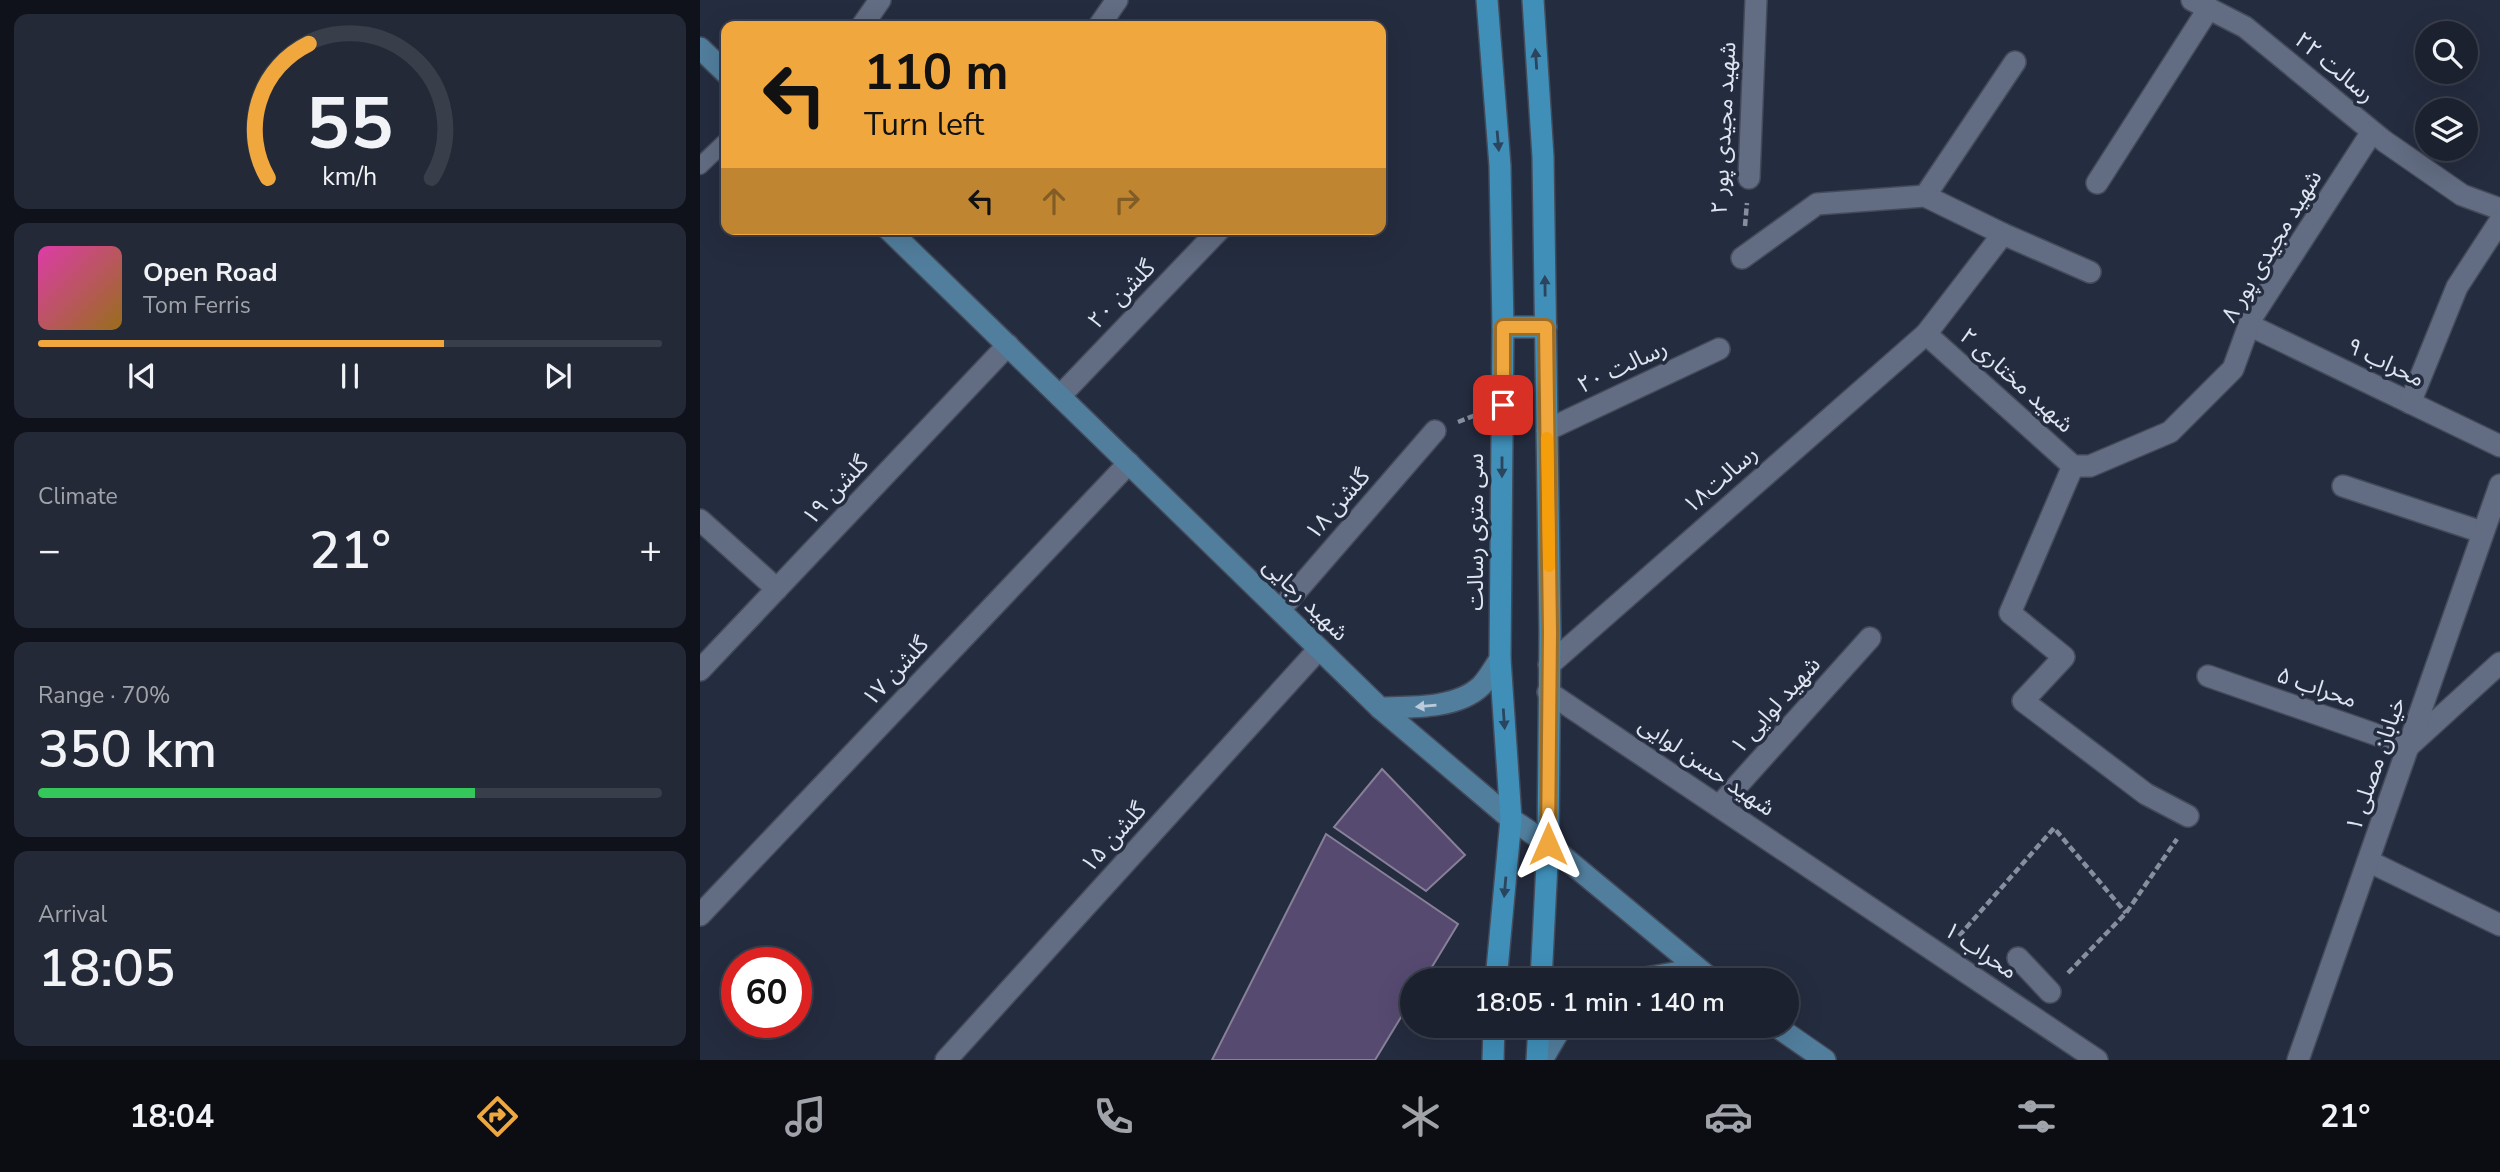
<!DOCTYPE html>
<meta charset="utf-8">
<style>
body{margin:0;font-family:"Nunito Sans","Noto Sans Arabic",sans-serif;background:#242937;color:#f1f3f6;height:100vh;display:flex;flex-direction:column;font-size:26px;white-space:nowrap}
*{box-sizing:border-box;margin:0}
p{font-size:23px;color:#a0a3aa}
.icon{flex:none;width:38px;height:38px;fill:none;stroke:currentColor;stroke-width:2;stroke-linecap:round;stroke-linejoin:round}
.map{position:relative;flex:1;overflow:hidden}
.panel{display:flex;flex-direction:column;gap:14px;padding:14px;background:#0f121a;width:700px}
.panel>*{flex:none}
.banner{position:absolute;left:21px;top:21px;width:665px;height:214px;border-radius:14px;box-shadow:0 7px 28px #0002,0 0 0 2px #393e4b;background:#efa73e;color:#111;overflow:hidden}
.buttons{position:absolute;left:1715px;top:21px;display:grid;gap:14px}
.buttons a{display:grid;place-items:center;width:63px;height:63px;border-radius:50%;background:#1b212f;box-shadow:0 7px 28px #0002,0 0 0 2px #393e4b;font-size:35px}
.speed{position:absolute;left:21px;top:947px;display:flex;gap:14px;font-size:35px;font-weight:700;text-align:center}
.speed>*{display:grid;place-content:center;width:91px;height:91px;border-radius:50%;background:#1b212f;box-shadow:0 7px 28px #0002,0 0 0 2px #393e4b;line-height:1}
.speed .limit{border:10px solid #d22;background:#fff;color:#111}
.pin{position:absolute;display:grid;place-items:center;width:60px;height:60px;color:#fff;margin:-30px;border-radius:14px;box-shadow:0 4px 10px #0006}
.me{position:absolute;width:77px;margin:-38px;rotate:0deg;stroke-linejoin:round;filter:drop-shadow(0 0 5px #0008)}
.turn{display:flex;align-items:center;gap:24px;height:147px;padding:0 28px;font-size:32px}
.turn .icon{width:91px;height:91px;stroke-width:2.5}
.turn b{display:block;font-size:49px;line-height:60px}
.lanes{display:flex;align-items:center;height:66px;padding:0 28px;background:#0003;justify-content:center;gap:35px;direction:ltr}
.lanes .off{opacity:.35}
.big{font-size:52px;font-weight:600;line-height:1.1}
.panel .card{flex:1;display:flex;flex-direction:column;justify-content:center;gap:10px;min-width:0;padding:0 24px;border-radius:14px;background:#242937}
.panel .dial{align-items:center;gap:0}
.dial svg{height:182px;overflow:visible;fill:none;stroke:#393e4b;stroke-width:7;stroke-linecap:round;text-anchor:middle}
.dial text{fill:#f1f3f6;stroke:none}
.song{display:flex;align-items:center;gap:21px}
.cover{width:84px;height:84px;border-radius:10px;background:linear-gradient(135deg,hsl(320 70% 55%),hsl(40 70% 35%))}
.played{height:7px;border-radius:4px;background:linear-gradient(90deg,#efa73e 65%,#393e4b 65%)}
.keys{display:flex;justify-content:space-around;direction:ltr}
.heat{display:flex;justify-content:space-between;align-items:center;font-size:38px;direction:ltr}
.charge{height:10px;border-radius:5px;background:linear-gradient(90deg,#34c759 70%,#393e4b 0)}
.trip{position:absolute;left:700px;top:968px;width:399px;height:70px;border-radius:35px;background:#1b212f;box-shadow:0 7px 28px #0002,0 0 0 2px #393e4b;font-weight:600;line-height:70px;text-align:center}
.menu{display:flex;height:112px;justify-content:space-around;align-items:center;background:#0b0d13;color:#a0a3aa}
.menu .icon{width:49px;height:49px}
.menu .on{color:#efa73e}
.menu b{font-size:32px;color:#f1f3f6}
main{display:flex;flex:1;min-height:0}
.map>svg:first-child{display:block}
.building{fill:#574a71;stroke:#878097;stroke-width:2}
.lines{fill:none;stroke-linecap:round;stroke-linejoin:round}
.lane-casing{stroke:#434a5a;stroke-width:19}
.street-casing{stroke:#434a5a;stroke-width:24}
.secondary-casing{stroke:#434a5a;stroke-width:24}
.primary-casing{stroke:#434a5a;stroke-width:24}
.path{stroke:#878e9d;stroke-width:4.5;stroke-dasharray:7 3.5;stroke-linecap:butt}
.lane{stroke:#626c82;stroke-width:16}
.street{stroke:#626c82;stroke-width:21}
.secondary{stroke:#517e9d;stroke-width:21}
.primary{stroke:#3f8fb9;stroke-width:21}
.oneway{fill:#2b455e}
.oneway2{fill:#bbcadb}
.route-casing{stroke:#9b6d28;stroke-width:18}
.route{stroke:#efa73e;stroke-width:12}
.slow{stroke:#f59e0b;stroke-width:12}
.labels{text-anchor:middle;stroke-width:7;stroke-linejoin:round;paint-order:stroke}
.street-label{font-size:23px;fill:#dee4f0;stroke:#242c3f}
</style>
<main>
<section class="panel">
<div class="card dial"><svg viewBox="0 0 100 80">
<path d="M14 69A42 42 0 1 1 86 69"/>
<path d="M14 69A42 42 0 0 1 32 10" stroke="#efa73e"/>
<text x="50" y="56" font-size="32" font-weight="700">55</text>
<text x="50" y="72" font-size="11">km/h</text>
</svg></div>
<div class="card">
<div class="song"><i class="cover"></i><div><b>Open Road</b><p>Tom Ferris</p></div></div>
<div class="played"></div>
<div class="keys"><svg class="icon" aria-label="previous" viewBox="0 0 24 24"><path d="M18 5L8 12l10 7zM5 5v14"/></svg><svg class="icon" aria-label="pause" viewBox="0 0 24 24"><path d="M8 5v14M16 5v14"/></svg><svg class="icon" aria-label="next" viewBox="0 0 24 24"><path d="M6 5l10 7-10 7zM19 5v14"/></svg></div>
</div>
<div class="card"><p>Climate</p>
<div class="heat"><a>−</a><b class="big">21°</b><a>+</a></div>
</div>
<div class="card"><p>Range · 70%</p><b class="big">350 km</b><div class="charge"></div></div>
<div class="card"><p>Arrival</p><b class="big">18:05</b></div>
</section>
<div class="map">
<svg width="1800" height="1060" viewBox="0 0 1800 1060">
<rect width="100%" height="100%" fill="#242c3f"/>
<g class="building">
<polygon points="682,769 765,855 726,891 634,827"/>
<polygon points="626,834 758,924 724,980 712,980 712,999 675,1060 512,1060"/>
</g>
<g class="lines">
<g class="lane-casing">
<polyline id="lane" points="0,166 26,141"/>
</g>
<g class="street-casing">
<g id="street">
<polyline points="1492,0 1545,27 1684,141 1762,195 1800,209"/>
<polyline points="162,26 180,0"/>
<polyline points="399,26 417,0"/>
<polyline points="1049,178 1056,0"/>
<polyline points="1397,183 1509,8"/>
<polyline points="1225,196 1315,62"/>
<polyline points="1042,258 1117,204 1225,196 1303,234"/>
<polyline points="1549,325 1800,446"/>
<polyline points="1226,334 1373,466"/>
<polyline points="360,396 520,229"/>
<polyline points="1710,403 1757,287 1800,221"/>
<polyline points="847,430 1019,349"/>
<polyline points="1373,466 1310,613 1364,657 1323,701 1446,794 1488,816"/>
<polyline points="1373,466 1390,466 1470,432 1533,369 1552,317 1672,132"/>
<polyline points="1643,486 1782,532"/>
<polyline points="0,520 77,589"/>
<polyline points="580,610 735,431"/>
<polyline points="849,665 1226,334 1303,234 1390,272"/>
<polyline points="0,670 308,345"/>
<polyline points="1508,676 1709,746 1800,663"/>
<polyline points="848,692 1397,1060"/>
<polyline points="1019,806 1170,638"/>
<polyline points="1668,861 1800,925"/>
<polyline points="0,915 429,463"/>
<polyline points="1318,958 1350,992"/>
<polyline points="246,1060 619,649"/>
<polyline points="1598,1060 1800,485"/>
</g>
</g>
<g class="secondary-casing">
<g id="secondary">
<polyline points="0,48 26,73"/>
<polyline points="188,229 680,708 811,819 848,844 1012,980"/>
<path d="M680,708c31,-1 77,1 101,-22 7,-7 13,-18 19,-27"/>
<polyline points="934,980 997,969"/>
<polyline points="1076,1026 1125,1060"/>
<polyline points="842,1060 862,1026"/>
</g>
</g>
<g class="primary-casing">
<g id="primary">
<polyline points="787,0 800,166 803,327 800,659 811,819 796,980"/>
<polyline points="833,0 843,157 850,633 848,844 841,980"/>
<polyline points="803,327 846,327"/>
<polyline points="793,1060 794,1026"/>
<polyline points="837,1060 839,1026"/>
</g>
</g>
<g class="path">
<polyline points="1045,226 1047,203"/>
<polyline points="758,422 776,415"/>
<polyline points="1259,936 1354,828 1426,913"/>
<polyline points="1368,973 1426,913 1477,839"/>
</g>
<use href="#lane" class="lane"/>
<use href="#street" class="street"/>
<use href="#secondary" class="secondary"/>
<use href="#primary" class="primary"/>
</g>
<defs><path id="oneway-solid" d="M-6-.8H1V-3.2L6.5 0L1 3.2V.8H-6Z" transform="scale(1.75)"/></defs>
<g class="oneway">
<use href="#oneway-solid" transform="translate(836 59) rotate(-94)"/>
<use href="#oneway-solid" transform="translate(798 141) rotate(85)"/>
<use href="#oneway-solid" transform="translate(845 286) rotate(-91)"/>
<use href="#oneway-solid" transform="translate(802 467) rotate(90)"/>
<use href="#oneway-solid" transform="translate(804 719) rotate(86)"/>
<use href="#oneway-solid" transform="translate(805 887) rotate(95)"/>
</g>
<use class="oneway2" href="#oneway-solid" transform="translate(726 706) rotate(175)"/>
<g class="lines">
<g class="route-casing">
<polyline id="route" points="803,405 803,327 846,327 850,632 848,844"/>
</g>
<use href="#route" class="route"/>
<polyline class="slow" points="847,438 849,566"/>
</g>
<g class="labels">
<g class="street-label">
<text transform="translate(1635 67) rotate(40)" y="8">۲۲ رسالت</text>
<text transform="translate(1023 128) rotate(-87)" y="8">۲ شهید مجیدی پور</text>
<text transform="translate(1571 246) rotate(-59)" y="8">۸ شهید مجیدی پور</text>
<text transform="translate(421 294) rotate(-46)" y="8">۲۰ گلشن</text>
<text transform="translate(1686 362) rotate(26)" y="8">۹ محراب</text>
<text transform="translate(922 366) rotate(-25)" y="8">۲۰ رسالت</text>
<text transform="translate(1317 380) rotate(42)" y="8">۲ شهید مختاری</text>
<text transform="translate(1020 479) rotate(-41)" y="8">رسالت۱۸</text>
<text transform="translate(135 490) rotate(-47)" y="8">۱۹ گلشن</text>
<text transform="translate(637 504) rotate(-49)" y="8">۱۸ گلشن</text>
<text transform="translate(775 532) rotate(-90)" y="8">سی متری رسالت</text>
<text transform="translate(606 599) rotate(44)" y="8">شهید رجایی</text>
<text transform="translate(195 671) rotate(-47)" y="8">گلشن ۱۷</text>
<text transform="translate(1617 687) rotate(19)" y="8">۵ محراب</text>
<text transform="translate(1075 705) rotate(-48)" y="8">۱ شهید لوایی</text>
<text transform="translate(1675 764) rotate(-71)" y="8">خیابان مصلی ۱</text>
<text transform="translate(1007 766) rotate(34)" y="8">شهید حسن لوایی</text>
<text transform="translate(413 837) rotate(-48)" y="8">گلشن ۱۵</text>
<text transform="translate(1281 950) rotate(34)" y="8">۱ محراب</text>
</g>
</g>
</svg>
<div class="buttons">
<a><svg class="icon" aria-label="search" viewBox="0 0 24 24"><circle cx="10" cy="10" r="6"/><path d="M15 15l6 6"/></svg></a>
<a><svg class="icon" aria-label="layers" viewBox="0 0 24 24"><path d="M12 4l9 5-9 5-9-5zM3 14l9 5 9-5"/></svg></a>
</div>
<div class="speed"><div class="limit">60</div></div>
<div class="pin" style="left:803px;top:405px;background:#d93025"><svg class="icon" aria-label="arrive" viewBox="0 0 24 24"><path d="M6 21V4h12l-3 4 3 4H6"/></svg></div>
<svg class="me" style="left:848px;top:844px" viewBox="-20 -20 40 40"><path d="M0-17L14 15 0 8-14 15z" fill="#efa73e" stroke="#fff" stroke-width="4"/></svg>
<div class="trip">18:05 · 1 min · 140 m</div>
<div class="banner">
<div class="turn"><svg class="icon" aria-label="left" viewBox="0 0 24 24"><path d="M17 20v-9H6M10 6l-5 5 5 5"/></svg><div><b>110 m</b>Turn left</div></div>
<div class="lanes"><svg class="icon" aria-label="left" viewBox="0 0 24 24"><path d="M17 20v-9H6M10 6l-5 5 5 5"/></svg><svg class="icon off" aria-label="ahead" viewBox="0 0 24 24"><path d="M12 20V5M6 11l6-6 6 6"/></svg><svg class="icon off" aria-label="right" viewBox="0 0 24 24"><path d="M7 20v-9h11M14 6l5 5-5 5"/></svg></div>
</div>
</div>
</main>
<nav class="menu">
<b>18:04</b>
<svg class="icon on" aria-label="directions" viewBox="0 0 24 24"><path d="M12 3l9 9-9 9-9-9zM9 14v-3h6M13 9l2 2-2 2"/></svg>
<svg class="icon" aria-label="music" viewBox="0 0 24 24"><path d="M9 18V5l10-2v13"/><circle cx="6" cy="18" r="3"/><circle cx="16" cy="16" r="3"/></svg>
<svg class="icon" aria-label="phone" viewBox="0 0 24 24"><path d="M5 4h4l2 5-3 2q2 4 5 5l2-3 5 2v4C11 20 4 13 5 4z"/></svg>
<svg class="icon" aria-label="climate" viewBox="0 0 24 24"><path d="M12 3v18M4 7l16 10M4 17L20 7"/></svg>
<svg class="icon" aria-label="car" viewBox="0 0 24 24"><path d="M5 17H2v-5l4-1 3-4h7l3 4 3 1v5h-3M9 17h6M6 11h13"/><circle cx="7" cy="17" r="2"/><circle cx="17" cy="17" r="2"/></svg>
<svg class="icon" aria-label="filters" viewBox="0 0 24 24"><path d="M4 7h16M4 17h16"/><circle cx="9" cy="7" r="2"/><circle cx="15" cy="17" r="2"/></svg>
<b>21°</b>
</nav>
